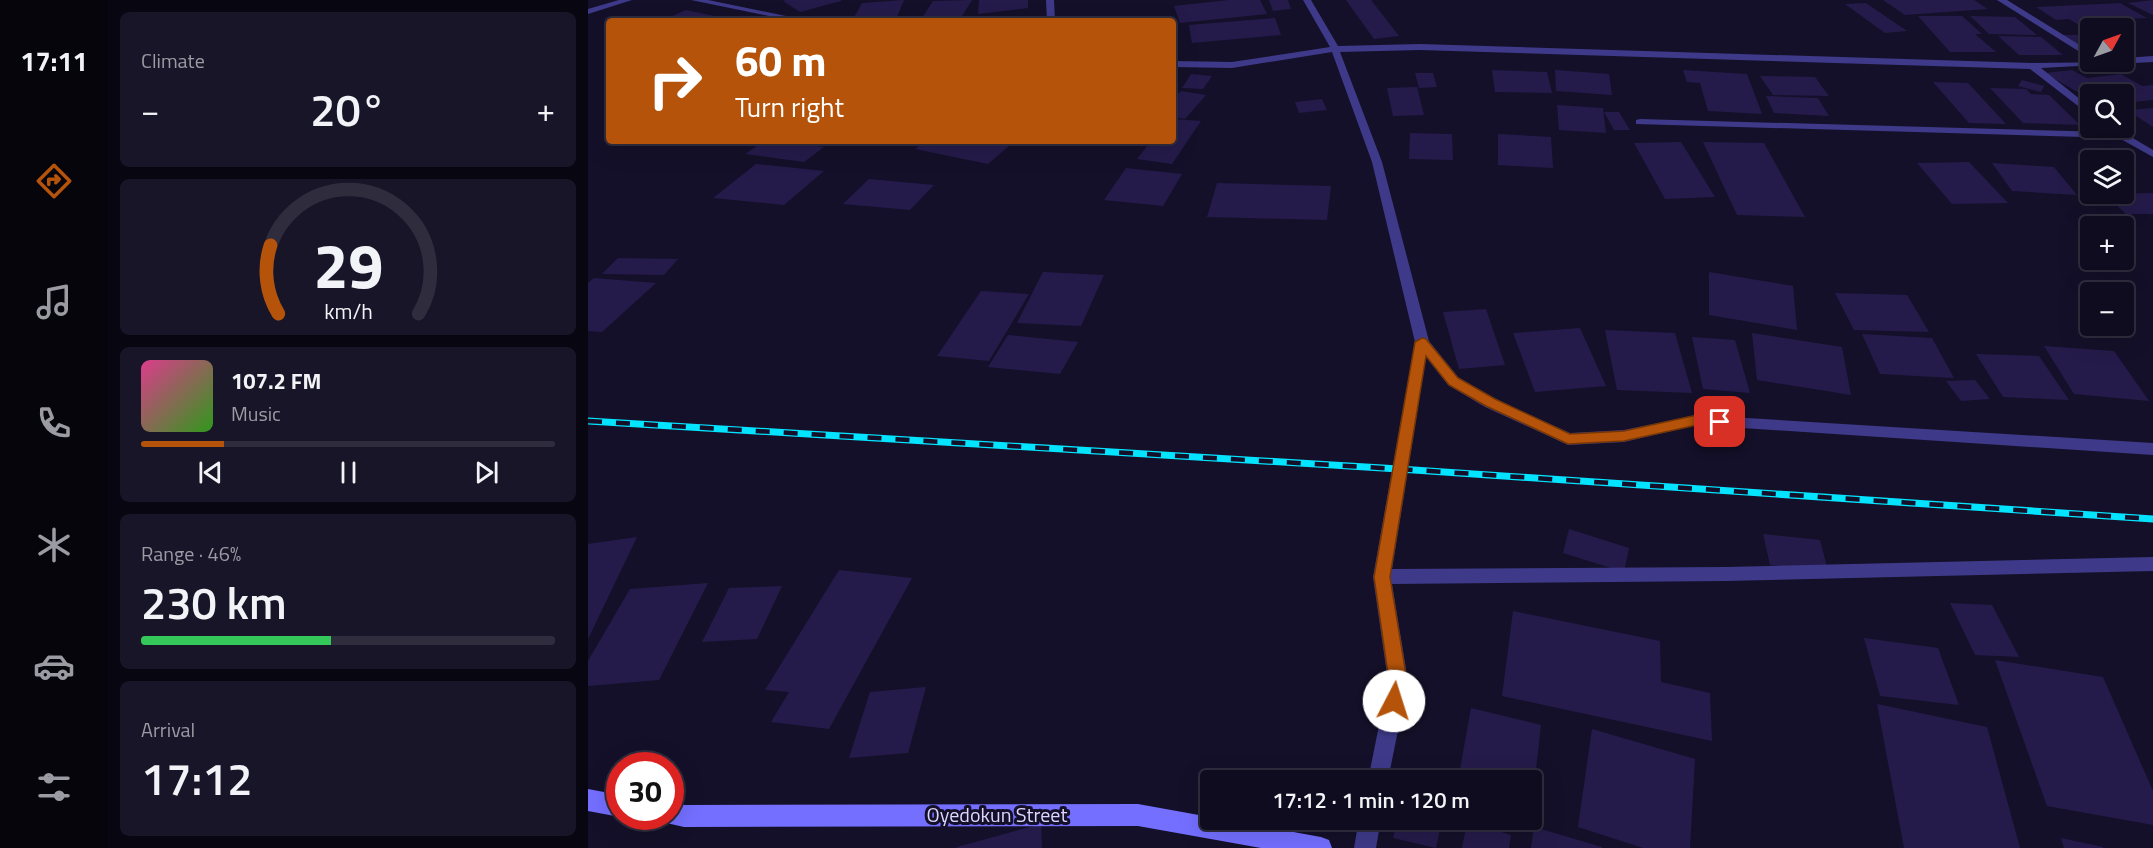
<!DOCTYPE html>
<meta charset="utf-8">
<style>
body{margin:0;font-family:"Titillium Web",sans-serif;background:#181528;color:#f1f3f6;height:100vh;display:flex;flex-direction:column;font-size:22px;white-space:nowrap}
*{box-sizing:border-box;margin:0}
p{font-size:20px;color:#9b9ba4}
.icon{flex:none;width:33px;height:33px;fill:none;stroke:currentColor;stroke-width:2;stroke-linecap:round;stroke-linejoin:round}
.map{position:relative;flex:1;overflow:hidden}
.details{display:flex;flex-direction:column;gap:12px;padding:12px;background:#080711;width:480px}
.details>*{flex:none}
.hud{position:absolute;left:18px;top:18px;width:570px;height:126px;border-radius:6px;box-shadow:0 6px 24px #0002,0 0 0 2px #2f2c3d;background:#b45309;color:#fff;overflow:hidden}
.needle{width:39px;rotate:50deg}
.buttons{position:absolute;left:1492px;top:18px;display:grid;gap:12px}
.buttons a{display:grid;place-items:center;width:54px;height:54px;border-radius:6px;background:#0f0c1f;box-shadow:0 6px 24px #0002,0 0 0 2px #2f2c3d;font-size:30px}
.speed{position:absolute;left:18px;top:752px;display:flex;gap:12px;font-size:30px;font-weight:700;text-align:center}
.speed>*{display:grid;place-content:center;width:78px;height:78px;border-radius:50%;background:#0f0c1f;box-shadow:0 6px 24px #0002,0 0 0 2px #2f2c3d;line-height:1}
.speed .limit{border:9px solid #d22;background:#fff;color:#111}
.pin{position:absolute;display:grid;place-items:center;width:51px;height:51px;color:#fff;margin:-26px;border-radius:12px;box-shadow:0 3px 9px #0006}
.me{position:absolute;width:66px;margin:-33px;rotate:5deg;stroke-linejoin:round;filter:drop-shadow(0 0 4px #0008)}
.turn{display:flex;align-items:center;gap:21px;height:126px;padding:0 30px;font-size:27px}
.turn .icon{width:78px;height:78px;stroke-width:2.5}
.turn b{display:block;font-size:42px;line-height:51px}
.big{font-size:45px;font-weight:600;line-height:1.1}
.details .tile{flex:1;display:flex;flex-direction:column;justify-content:center;gap:9px;min-width:0;padding:0 21px;border-radius:9px;background:#181528}
.details .dial{align-items:center;gap:0}
.dial svg{height:156px;overflow:visible;fill:none;stroke:#2f2c3d;stroke-width:7;stroke-linecap:round;text-anchor:middle}
.dial text{fill:#f1f3f6;stroke:none}
.song{display:flex;align-items:center;gap:18px}
.cover{width:72px;height:72px;border-radius:9px;background:linear-gradient(135deg,hsl(330 70% 55%),hsl(110 70% 35%))}
.played{height:6px;border-radius:3px;background:linear-gradient(90deg,#b45309 20%,#2f2c3d 20%)}
.keys{display:flex;justify-content:space-around;direction:ltr}
.heat{display:flex;justify-content:space-between;align-items:center;font-size:33px;direction:ltr}
.charge{height:9px;border-radius:4px;background:linear-gradient(90deg,#34c759 46%,#2f2c3d 0)}
.trip{position:absolute;left:612px;top:770px;width:342px;height:60px;border-radius:6px;background:#0f0c1f;box-shadow:0 6px 24px #0002,0 0 0 2px #2f2c3d;font-weight:600;line-height:60px;text-align:center}
main{display:flex;flex:1;min-height:0}
.tabs{display:flex;flex-direction:column;width:108px;justify-content:space-around;align-items:center;background:#06050c;color:#9b9ba4}
.tabs .icon{width:42px;height:42px}
.tabs .selected{color:#b45309}
.tabs b{font-size:27px;color:#f1f3f6}
.map>svg:first-child{display:block}
.building{fill:#251b4a}
.lines{fill:none;stroke-linecap:round;stroke-linejoin:round}
.street{fill:#3e3a89;fill-rule:evenodd}
.secondary{fill:#746fff;fill-rule:evenodd}
.rail-casing{stroke:#04e3ff;stroke-width:7}
.rail{stroke:#141029;stroke-width:4.5;stroke-dasharray:14;stroke-linecap:butt}
.route{fill:#b45309;stroke:#753606;stroke-width:1.5}
.labels{text-anchor:middle;stroke-width:6;stroke-linejoin:round;paint-order:stroke}
.near-street-label{font-size:20px;fill:#ddd8ff;stroke:#141029}
</style>
<main>
<nav class="tabs">
<b>17:11</b>
<svg class="icon selected" aria-label="directions" viewBox="0 0 24 24"><path d="M12 3l9 9-9 9-9-9zM9 14v-3h6M13 9l2 2-2 2"/></svg>
<svg class="icon" aria-label="music" viewBox="0 0 24 24"><path d="M9 18V5l10-2v13"/><circle cx="6" cy="18" r="3"/><circle cx="16" cy="16" r="3"/></svg>
<svg class="icon" aria-label="phone" viewBox="0 0 24 24"><path d="M5 4h4l2 5-3 2q2 4 5 5l2-3 5 2v4C11 20 4 13 5 4z"/></svg>
<svg class="icon" aria-label="climate" viewBox="0 0 24 24"><path d="M12 3v18M4 7l16 10M4 17L20 7"/></svg>
<svg class="icon" aria-label="car" viewBox="0 0 24 24"><path d="M5 17H2v-5l4-1 3-4h7l3 4 3 1v5h-3M9 17h6M6 11h13"/><circle cx="7" cy="17" r="2"/><circle cx="17" cy="17" r="2"/></svg>
<svg class="icon" aria-label="filters" viewBox="0 0 24 24"><path d="M4 7h16M4 17h16"/><circle cx="9" cy="7" r="2"/><circle cx="15" cy="17" r="2"/></svg>
</nav>
<section class="details">
<div class="tile"><p>Climate</p>
<div class="heat"><a>−</a><b class="big">20°</b><a>+</a></div>
</div>
<div class="tile dial"><svg viewBox="0 0 100 80">
<path d="M14 69A42 42 0 1 1 86 69"/>
<path d="M14 69A42 42 0 0 1 10 34" stroke="#b45309"/>
<text x="50" y="56" font-size="32" font-weight="700">29</text>
<text x="50" y="72" font-size="11">km/h</text>
</svg></div>
<div class="tile">
<div class="song"><i class="cover"></i><div><b>107.2 FM</b><p>Music</p></div></div>
<div class="played"></div>
<div class="keys"><svg class="icon" aria-label="previous" viewBox="0 0 24 24"><path d="M18 5L8 12l10 7zM5 5v14"/></svg><svg class="icon" aria-label="pause" viewBox="0 0 24 24"><path d="M8 5v14M16 5v14"/></svg><svg class="icon" aria-label="next" viewBox="0 0 24 24"><path d="M6 5l10 7-10 7zM19 5v14"/></svg></div>
</div>
<div class="tile"><p>Range · 46%</p><b class="big">230 km</b><div class="charge"></div></div>
<div class="tile"><p>Arrival</p><b class="big">17:12</b></div>
</section>
<div class="map">
<svg width="1565" height="848" viewBox="0 0 1565 848">
<rect width="100%" height="100%" fill="#141029"/>
<g class="building">
<polygon points="198,0 253,0 253,1 212,12 195,1"/>
<polygon points="316,0 309,17 264,21 274,3"/>
<polygon points="384,0 371,21 332,21 345,1"/>
<polygon points="391,0 440,0 440,8 390,14"/>
<polygon points="640,0 672,0 679,14 592,23 586,6"/>
<polygon points="681,0 700,0 703,9 685,11"/>
<polygon points="758,0 783,0 811,36 786,39"/>
<polygon points="1295,0 1386,0 1400,9 1317,15"/>
<polygon points="1565,0 1565,15 1540,3"/>
<polygon points="1278,3 1319,31 1297,33 1257,4"/>
<polygon points="1532,3 1559,18 1520,20 1534,28 1499,30 1481,19 1468,20 1448,7"/>
<polygon points="98,10 131,17 122,21 73,21"/>
<polygon points="1330,16 1374,16 1394,34 1387,34 1408,52 1362,52"/>
<polygon points="1382,16 1427,17 1449,35 1401,34"/>
<polygon points="687,18 693,35 604,43 601,25"/>
<polygon points="1474,35 1493,35 1503,44 1487,44"/>
<polygon points="1410,36 1453,37 1475,55 1431,55"/>
<polygon points="904,70 959,72 964,93 907,92"/>
<polygon points="967,70 1021,74 1024,95 968,91"/>
<polygon points="1095,70 1159,74 1174,114 1120,111 1112,83 1099,82"/>
<polygon points="1484,70 1499,78 1533,74 1554,86 1565,85 1565,100 1536,103 1536,94 1503,94 1503,100 1457,73"/>
<polygon points="827,73 845,73 849,87 831,88"/>
<polygon points="603,74 624,76 615,89 594,88"/>
<polygon points="1172,76 1227,77 1241,96 1185,95"/>
<polygon points="1434,80 1456,86 1453,92 1430,86"/>
<polygon points="1345,82 1380,83 1418,124 1381,123"/>
<polygon points="829,87 836,115 805,116 799,88"/>
<polygon points="1402,88 1438,89 1443,94 1461,95 1492,125 1435,123"/>
<polygon points="593,91 618,95 597,119 585,117 585,99"/>
<polygon points="1178,96 1230,98 1241,116 1186,113"/>
<polygon points="734,99 739,110 711,113 707,102"/>
<polygon points="969,105 1015,108 1018,133 971,130"/>
<polygon points="1565,108 1565,127 1539,110"/>
<polygon points="1016,112 1031,112 1042,130 1026,130"/>
<polygon points="585,119 613,121 584,164 549,159 563,141 585,141"/>
<polygon points="822,133 864,134 865,160 821,159"/>
<polygon points="910,134 963,137 965,168 910,165"/>
<polygon points="176,141 189,141 236,147 216,162 157,154"/>
<polygon points="338,141 394,141 421,146 400,164 327,149"/>
<polygon points="1093,142 1127,197 1077,199 1046,143"/>
<polygon points="1115,142 1176,143 1217,217 1149,215"/>
<polygon points="1381,162 1420,203 1364,204 1329,163"/>
<polygon points="1404,163 1466,167 1489,195 1424,191"/>
<polygon points="168,164 236,171 196,205 125,198"/>
<polygon points="538,168 594,174 575,206 516,200"/>
<polygon points="281,179 346,185 322,210 255,204"/>
<polygon points="629,183 743,186 739,220 619,217"/>
<polygon points="1565,193 1565,214 1538,214 1517,194"/>
<polygon points="30,258 90,259 76,275 14,274"/>
<polygon points="455,272 516,275 493,326 429,323"/>
<polygon points="1121,272 1205,286 1209,330 1121,315"/>
<polygon points="6,278 68,283 14,332 0,331 0,283"/>
<polygon points="393,291 441,294 401,361 349,356"/>
<polygon points="1247,293 1319,295 1341,332 1266,330"/>
<polygon points="898,309 917,365 871,369 855,312"/>
<polygon points="992,328 1018,386 947,392 925,333"/>
<polygon points="1017,330 1087,333 1104,393 1029,390"/>
<polygon points="1164,333 1254,347 1263,395 1169,380"/>
<polygon points="1274,334 1344,338 1366,378 1292,374"/>
<polygon points="420,335 490,342 472,374 400,367"/>
<polygon points="1104,337 1147,340 1162,393 1115,389"/>
<polygon points="1456,346 1526,351 1561,401 1486,394"/>
<polygon points="1388,354 1451,356 1481,400 1415,397"/>
<polygon points="1387,380 1402,399 1373,401 1358,381"/>
<polygon points="981,529 1041,548 1036,572 975,553"/>
<polygon points="1175,534 1232,540 1240,571 1182,565"/>
<polygon points="49,537 0,639 0,544"/>
<polygon points="251,570 324,578 241,729 183,722 201,692 177,690"/>
<polygon points="120,583 71,680 0,686 0,661 42,589"/>
<polygon points="194,586 169,639 114,642 141,588"/>
<polygon points="1362,603 1404,605 1431,657 1387,655"/>
<polygon points="925,611 1072,641 1073,682 1122,693 1124,741 914,696"/>
<polygon points="1276,638 1350,648 1371,705 1292,696"/>
<polygon points="1407,660 1515,677 1565,791 1565,825 1459,806"/>
<polygon points="338,687 320,753 261,758 282,692"/>
<polygon points="1289,704 1399,727 1432,848 1316,848"/>
<polygon points="883,708 953,725 946,788 944,780 915,780 872,769"/>
<polygon points="1004,729 1107,759 1102,848 1055,848 990,827"/>
<polygon points="809,819 854,819 848,848 805,838"/>
<polygon points="879,822 923,835 921,848 874,848"/>
<polygon points="453,824 454,848 369,848 369,847"/>
<polygon points="946,827 1014,847 1014,848 943,848"/>
<polygon points="1473,838 1515,847 1515,848 1476,848"/>
</g>
<g class="lines">
<g class="street">
<polygon points="31,0 44,0 0,14 0,9"/>
<polygon points="103,0 120,0 222,21 205,21"/>
<polygon points="458,0 466,0 467,21 459,21"/>
<polygon points="715,0 723,0 750,46 832,44 1444,63 1536,62 1536,58 1565,56 1565,62 1453,68 1503,108 1503,116 1442,69 832,50 752,52 794,162 841,341 870,377 907,399 982,433 1036,430 1109,415 1565,443 1565,455 1109,425 1036,442 980,445 897,407 860,385 838,357 804,569 1138,567 1565,557 1565,571 1138,581 804,584 820,681 800,780 780,780 800,681 785,577 827,342 784,162 744,52 644,68 585,67 585,61 644,62 742,47"/>
<polygon points="1409,0 1419,0 1503,52 1503,59"/>
<polygon points="1052,119 1520,132 1519,128 1528,128 1565,150 1565,157 1531,138 1048,124 1048,120"/>
<polygon points="771,819 793,819 788,848 766,848"/>
</g>
<g class="secondary">
<polygon points="0,789 32,795 32,816 34,816 32,817 0,811"/>
<polygon points="82,803 96,805 550,804 733,837 741,840 744,848 673,848 550,826 96,827 74,822 72,816 82,816"/>
</g>
<g class="rail-casing">
<polyline id="rail" points="0,421 811,469 1565,519"/>
</g>
<use href="#rail" class="rail"/>
</g>
<polygon class="route" points="834,338 838,339 870,378 907,399 982,434 1036,431 1109,415 1132,417 1139,422 1132,427 1109,425 1036,441 980,444 898,406 861,385 838,356 802,577 819,681 812,707 806,709 800,707 797,701 801,681 786,577 827,342"/>
<g class="labels">
<g class="near-street-label">
<text x="409" y="822">Oyedokun Street</text>
</g>
</g>
</svg>
<div class="buttons">
<a><svg class="needle" viewBox="-14 -14 28 28"><path d="M0-13l5 13h-10z" fill="#e53935"/><path d="M0 13l5-13h-10z" fill="#9b9ba4"/></svg></a>
<a><svg class="icon" aria-label="search" viewBox="0 0 24 24"><circle cx="10" cy="10" r="6"/><path d="M15 15l6 6"/></svg></a>
<a><svg class="icon" aria-label="layers" viewBox="0 0 24 24"><path d="M12 4l9 5-9 5-9-5zM3 14l9 5 9-5"/></svg></a>
<a>+</a>
<a>−</a>
</div>
<div class="speed"><div class="limit">30</div></div>
<div class="pin" style="left:1132px;top:422px;background:#d93025"><svg class="icon" aria-label="arrive" viewBox="0 0 24 24"><path d="M6 21V4h12l-3 4 3 4H6"/></svg></div>
<svg class="me" style="left:806px;top:701px" viewBox="-20 -20 40 40"><circle r="19" fill="#fff"/><path d="M0-13L10 11 0 6-10 11z" fill="#b45309"/></svg>
<div class="trip">17:12 · 1 min · 120 m</div>
<div class="hud">
<div class="turn"><svg class="icon" aria-label="right" viewBox="0 0 24 24"><path d="M7 20v-9h11M14 6l5 5-5 5"/></svg><div><b>60 m</b>Turn right</div></div>
</div>
</div>
</main>
